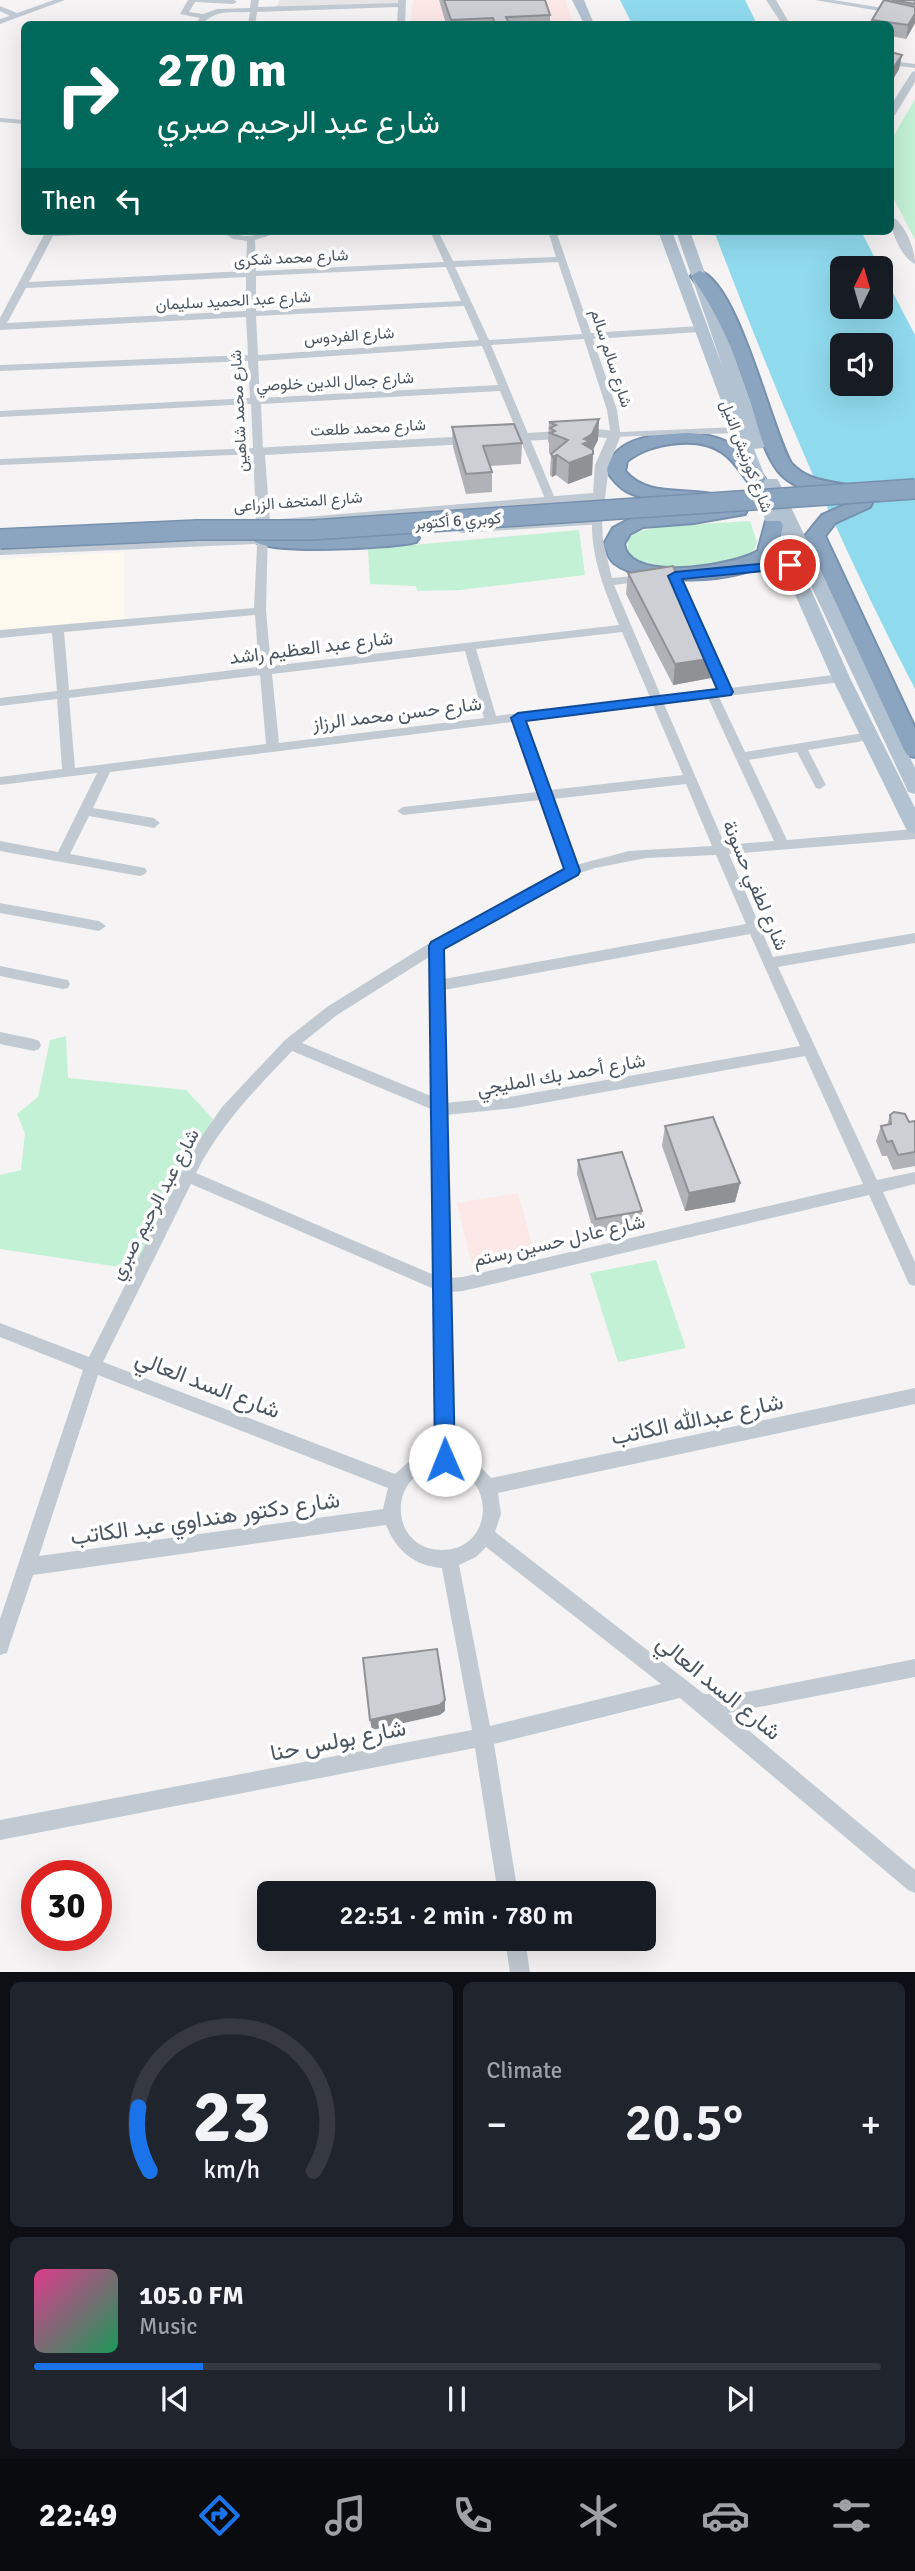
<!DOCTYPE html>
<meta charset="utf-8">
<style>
body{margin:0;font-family:Signika,Vazirmatn,sans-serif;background:#20242c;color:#f1f3f6;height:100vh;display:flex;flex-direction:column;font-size:26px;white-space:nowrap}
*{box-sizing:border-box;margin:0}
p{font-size:23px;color:#9ea1a6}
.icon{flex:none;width:38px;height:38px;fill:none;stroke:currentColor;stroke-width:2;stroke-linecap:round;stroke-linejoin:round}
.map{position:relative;height:1972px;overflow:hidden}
.side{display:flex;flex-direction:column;gap:10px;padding:10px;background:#0d0f14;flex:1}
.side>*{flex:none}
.top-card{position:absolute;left:21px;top:21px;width:873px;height:214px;border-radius:10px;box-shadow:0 7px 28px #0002;background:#00695c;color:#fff;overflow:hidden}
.needle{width:46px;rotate:5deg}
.controls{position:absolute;left:830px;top:256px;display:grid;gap:14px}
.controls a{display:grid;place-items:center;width:63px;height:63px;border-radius:10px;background:#171b24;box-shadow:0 7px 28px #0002;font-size:35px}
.speed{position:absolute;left:21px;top:1860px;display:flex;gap:14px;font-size:35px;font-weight:700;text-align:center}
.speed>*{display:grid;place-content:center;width:91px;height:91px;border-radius:50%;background:#171b24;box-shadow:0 7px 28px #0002;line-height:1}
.speed .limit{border:10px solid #d22;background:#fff;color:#111}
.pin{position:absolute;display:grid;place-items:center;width:60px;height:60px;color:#fff;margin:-30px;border:4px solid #fff;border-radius:50%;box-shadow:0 2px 7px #0007}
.me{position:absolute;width:77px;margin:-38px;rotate:359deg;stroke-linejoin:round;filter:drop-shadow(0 0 5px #0008)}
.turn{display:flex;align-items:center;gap:24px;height:147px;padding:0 21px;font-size:32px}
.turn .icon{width:91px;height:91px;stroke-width:2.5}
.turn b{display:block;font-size:49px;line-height:60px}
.then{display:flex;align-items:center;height:66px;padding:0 21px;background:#0003;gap:14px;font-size:26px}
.big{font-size:52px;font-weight:600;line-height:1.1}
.side .tile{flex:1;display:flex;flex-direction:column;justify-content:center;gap:10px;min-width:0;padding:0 24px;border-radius:10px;background:#20242c}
.side .dial{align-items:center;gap:0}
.dial svg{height:182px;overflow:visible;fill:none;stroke:#363941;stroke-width:7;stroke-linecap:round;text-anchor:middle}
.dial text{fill:#f1f3f6;stroke:none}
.song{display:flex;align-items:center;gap:21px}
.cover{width:84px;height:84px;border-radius:10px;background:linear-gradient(135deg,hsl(330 70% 55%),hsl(150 70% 35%))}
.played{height:7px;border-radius:4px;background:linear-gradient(90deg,#1a73e8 20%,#363941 20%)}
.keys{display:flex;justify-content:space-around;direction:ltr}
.heat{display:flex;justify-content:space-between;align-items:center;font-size:38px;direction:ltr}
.side .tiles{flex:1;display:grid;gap:10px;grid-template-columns:1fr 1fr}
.tile:last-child{grid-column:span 2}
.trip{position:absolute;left:257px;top:1881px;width:399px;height:70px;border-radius:10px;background:#171b24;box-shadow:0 7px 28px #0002;font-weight:600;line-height:70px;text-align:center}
.menu{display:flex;height:112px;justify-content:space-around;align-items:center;background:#090b0e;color:#9ea1a6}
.menu .icon{width:49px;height:49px}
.menu .selected{color:#1a73e8}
.menu b{font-size:32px;color:#f1f3f6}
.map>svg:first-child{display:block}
.commercial{fill:#fdf9ef}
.education{fill:#e6e4e5}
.medical{fill:#fce8e6}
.green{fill:#c3f1d5}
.water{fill:#90daee;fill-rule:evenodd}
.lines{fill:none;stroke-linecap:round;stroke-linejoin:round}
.motorway-casing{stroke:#7690ad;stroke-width:4}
.minor{fill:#c1cad2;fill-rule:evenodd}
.tertiary{fill:#c1cad2;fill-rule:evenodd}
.primary{fill:#b3c2d1;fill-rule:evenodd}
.motorway{fill:#8ba5c1;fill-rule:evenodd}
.motorway-bridge-casing{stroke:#7690ad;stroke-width:22;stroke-linecap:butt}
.motorway-bridge{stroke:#8ba5c1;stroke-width:19}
.wall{fill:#b0b2b7}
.shaded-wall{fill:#909195}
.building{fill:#cdcfd5;stroke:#909195;stroke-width:2}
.route{fill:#1a73e8;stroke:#114b97;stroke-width:2}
.labels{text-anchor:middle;stroke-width:7;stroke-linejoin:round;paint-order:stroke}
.far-street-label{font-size:16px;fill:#4a5661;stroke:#fff}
.street-label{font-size:19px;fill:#4a5661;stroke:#fff}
.near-street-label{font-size:23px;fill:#4a5661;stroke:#fff}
</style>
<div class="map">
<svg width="915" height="1973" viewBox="0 0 915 1973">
<rect width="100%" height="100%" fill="#f5f3f3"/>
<polygon class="commercial" points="124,552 124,619 0,630 0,559"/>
<polygon class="education" points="280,0 400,0 399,4 275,9"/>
<g class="medical">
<polygon points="414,0 565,0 574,24 412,24 411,11"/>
<polygon points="518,1193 535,1255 472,1266 457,1203"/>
</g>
<g class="green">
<polygon points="915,99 915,240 891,193 891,147 893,137"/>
<path d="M750,521l7,21 -3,8c-29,19 -97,25 -126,4v-15l8,-6 20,-6z"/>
<polygon points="579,530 585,575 460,590 417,591 416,586 370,584 368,549"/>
<polygon points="66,1036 68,1078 186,1090 213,1119 140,1270 0,1249 0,1175 21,1170 25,1133 17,1114 38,1097 50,1040"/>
<polygon points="656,1260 686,1348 618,1362 590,1273"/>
</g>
<g class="water">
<polygon points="620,0 745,0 757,24 632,24"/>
<path d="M714,231h147l19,37h-38v38h38v-38l35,67v354c-77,-148 -142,-302 -201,-458zM842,345h38v38h-38z"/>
</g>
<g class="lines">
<g class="motorway-casing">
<g id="motorway">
<path d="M699,271c39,10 72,158 92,192 18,20 42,18 66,24l2,4 -2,4c-23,6 -64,-5 -79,-24 -17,-22 -22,-55 -31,-80 -14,-42 -30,-79 -56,-115z"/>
<path d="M690,433c39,4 53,15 75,46l-2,4h-14c-8,-10 -15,-23 -26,-30 -25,-18 -73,-10 -96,8l-2,10c22,27 60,16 91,24l2,4 -2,4c-21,5 -71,-2 -90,-12 -8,-5 -14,-12 -19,-20 6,-35 54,-37 83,-38z"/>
<polygon points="863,497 872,503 870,507 835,523 825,536 915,728 915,757 907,755 904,750 805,536 822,515"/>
<path d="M738,504l9,6 -2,4 -51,9 -51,4 -13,7 -6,10c1,3 1,7 4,10 20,26 106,11 130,-3l8,-30h14l3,4c-3,12 -2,27 -12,35 -30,24 -127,27 -157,3 -6,-5 -7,-12 -10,-19l9,-16 17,-9z"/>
<path d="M409,532l10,6 -3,4c-22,6 -151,13 -163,-2l10,-6 36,4z"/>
</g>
</g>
<g class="minor">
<polygon points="54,0 65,0 0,24 0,19 10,16 0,11 0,6 17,13"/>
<path d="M188,0h46l3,2 -4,2 -38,-2 -6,10 14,2 14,-5 33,-1 1,-8h8l-1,7 140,-4v-3h8l-1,24h-8l1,-17 -141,5 -2,12h-7l2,-12c-20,1 -34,-3 -48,12h-7l5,-6 -20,-4z"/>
<polygon points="815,0 833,0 915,13 915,17"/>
<polygon points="891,61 915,64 915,68 891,65"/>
<polygon points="0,118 24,120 24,124 0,122"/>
<path d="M46,231h66l-4,3 -55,2 -24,46 217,-11 1,-30 -14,-2 -12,-8c9,0 15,4 23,5 11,1 20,-5 30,-5l-6,5 -13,4 1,31 188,-9 -14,-31h8l15,30 103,-4 -8,-26h8l35,102 108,-7 5,3 -5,3 -106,7 24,71 3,22 117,-5 5,3 -5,3 -126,4 -4,-27 -23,-71 -93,6 65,156 -5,3 -5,-3 -46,-110 -239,13 2,47 -5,3 -258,11v-6l253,-11 -2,-44 -251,13v-6l250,-13 -2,-37 -248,10v-6l248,-10 -2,-38 -246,13v-12zM558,262l24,72 -93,6 -34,-73zM446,267l15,34 -205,10v-35zM246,277v34l-239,12 19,-35zM464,306l15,34 -221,15 -2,-39zM482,346l16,39 -238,13 -2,-37z"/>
<path d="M597,518l5,3 1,20 9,37 32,-3 6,3 -6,3 -30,4 47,111 58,-7 -19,-42 6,-4 6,4 18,41 111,-14 6,4 -6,4 -122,15 26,55 125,-20 6,4 -6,4 -62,10 18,35 -6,4 -4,-1 -19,-36 -48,8 38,80 128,-11v10l-186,15 44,103 142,-24v10l-137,24 99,213 38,-8v12l-32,8 32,70v24l-6,-2 -40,-89 -406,96 -13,1 3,160 23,10 15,16 424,-90v16l-417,89 3,21 -6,18 209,162 22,1 26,-4 163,-32v18l-187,36 187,157v23l-7,-3 -228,-192 -186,46 24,150h-20l-23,-146 -475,92v-20l472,-90 -30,-162c-28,-2 -46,-18 -56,-43l-353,50 -24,71 -2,7 -7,2v-36l83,-249 -83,-33v-14l89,34 106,-211 27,-39 63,-67 42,-33 104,-65 134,-73 -24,-69 -138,15 -6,-4 6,-4 135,-15 -25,-70 -403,50 -17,36 61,10 6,5 -6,5 -65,-12 -19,38 75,14 2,3 -2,3 -5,2 -140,-25v-10l58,11 39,-79 -97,12v-8l62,-8 -5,-70 -57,7v-8l57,-7 -5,-58 -52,5v-8l254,-22 4,-82 5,-3 5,3 -2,85 5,55 348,-41c-14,-34 -28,-67 -27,-104zM255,615l4,52 -190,23 -5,-58zM622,632l28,65 -154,19 -20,-67zM465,651l19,67 -205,25 -7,-69zM260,675l6,69 -191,24 -6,-70zM708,698l66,143 -49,4 -61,-141zM653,705l30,70 -133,15 -25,-69zM686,784l26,62 -83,5 -53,14 -23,-66zM716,855l30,69 -302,55 -1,-30 134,-75 18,-6 51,-10zM750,934l50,112 -285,50 -69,7 -2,-113zM429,957l2,139 -129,-53 35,-28zM292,1051l139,58 3,166 -238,-102c24,-48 60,-84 96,-122zM805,1056l58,128 -400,93 -13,1 -4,-163 69,-7zM191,1184l243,105 2,162 -24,8 -17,15 -292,-112zM98,1375l290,113 -5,21 -344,47zM442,1467c55,3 54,83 0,83 -54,0 -56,-80 0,-83zM486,1547l175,137 -171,42 -31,-161 17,-8z"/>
<polygon points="790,562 794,563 794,567 737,573 731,570 737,567"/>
<polygon points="0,903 99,921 106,926 99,931 0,913"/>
<polygon points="0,966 63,979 68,980 70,984 68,988 63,989 0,976"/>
<polygon points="0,1032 34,1039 39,1041 41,1045 39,1049 34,1051 0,1044"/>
<polygon points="505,1939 525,1939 530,1973 510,1973"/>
</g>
<g class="tertiary">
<polygon points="766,0 776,0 790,24 782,24"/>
<polygon points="915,71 915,82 895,115 891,116 891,105 912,72"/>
<path d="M891,216c14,7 24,33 24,48 -14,-7 -25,-33 -24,-48z"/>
<polygon points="597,429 615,431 621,435 609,465 602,524 461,533 454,529 461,525 591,517 592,502 281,527 274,523 281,519 593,493 595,465 607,438 597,437 265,455 270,523 263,527 256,523 253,448"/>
<polygon points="276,536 283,540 281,543 0,555 0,547"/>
</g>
<g class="primary">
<polygon points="572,0 584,0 594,24 584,24"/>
<polygon points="658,231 672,231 723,368 676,231 690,231 766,445 763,448 754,449 766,479 777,479 779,482 915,768 915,794 908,792 906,787 786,533 850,678 915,808 915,834 908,832 905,827 832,678 782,565"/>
</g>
<use href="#motorway" class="motorway"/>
<g class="motorway-bridge-casing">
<polyline id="motorway-bridge" points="0,539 198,530 312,530 915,489"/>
</g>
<use href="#motorway-bridge" class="motorway-bridge"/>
</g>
<g class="wall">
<polygon points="439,0 545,0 550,15 550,24 446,24"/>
<polygon points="888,0 915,0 915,23 906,39 891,36 891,24 871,24 872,20"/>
<polygon points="891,52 902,55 899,69 892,81 891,81"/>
<polygon points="599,419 598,440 593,450 592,475 568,484 556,475 552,477 550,475 551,454 549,453 549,443 548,442 549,422"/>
<polygon points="452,427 522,443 521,464 490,466 492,472 492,492 466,494 453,447"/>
<polygon points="628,573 711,678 673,685 626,594"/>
<polygon points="890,1115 909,1122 915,1121 915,1166 893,1170 887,1156 882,1156 876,1141 881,1126 887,1125"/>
<polygon points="665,1126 740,1183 735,1202 685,1211 662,1146"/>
<polygon points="578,1160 642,1211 639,1225 594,1233 577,1174"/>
</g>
<g class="shaded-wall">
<polygon points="915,14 915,23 906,39 908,25"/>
<polygon points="902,55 899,69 892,81 894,67"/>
<polygon points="599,419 598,440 590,455 593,454 592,475 568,484 569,463 584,439"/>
<polygon points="557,455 556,475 552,477 553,457"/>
<polygon points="714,658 711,678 673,685 675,664"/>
<polygon points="740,1183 735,1202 685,1211 689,1193"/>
<polygon points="445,1700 445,1711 440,1715 372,1730 370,1720"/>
</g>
<g class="building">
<polygon points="444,0 545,0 550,15 506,17 509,24 495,24 493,18 451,20"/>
<polygon points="884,0 915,7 915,14 908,25 872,20"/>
<polygon points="892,0 915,0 915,4"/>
<polygon points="891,52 902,55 894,67 891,67"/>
<polygon points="599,419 592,434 584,439 590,441 583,444 593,450 593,454 569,463 557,455 553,457 551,454 568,440 550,433 555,431 550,428 556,425 549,422"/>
<polygon points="514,424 522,443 483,446 492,472 466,474 452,427"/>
<polygon points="673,566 714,658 675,664 628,573"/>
<polygon points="894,1112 905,1114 909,1122 915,1121 915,1152 898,1155 892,1141 887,1142 881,1126 891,1124 890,1115"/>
<polygon points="713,1117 740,1183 689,1193 665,1126"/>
<polygon points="622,1152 642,1211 596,1219 578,1160"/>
<polygon points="437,1649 445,1700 440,1705 370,1720 363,1658"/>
</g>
<polygon class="route" points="790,561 794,562 794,568 682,579 733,692 731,695 526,721 580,871 578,875 444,949 455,1460 452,1467 445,1470 438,1467 435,1460 429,946 431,942 564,869 511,718 518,713 717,689 668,576 675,572"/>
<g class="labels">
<g class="far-street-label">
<text transform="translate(291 257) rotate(-3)" y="6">شارع محمد شكرى</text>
<text transform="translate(233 300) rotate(-3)" y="6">شارع عبد الحميد سليمان</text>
<text transform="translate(349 335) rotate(-4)" y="6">شارع الفردوس</text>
<text transform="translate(612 358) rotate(72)" y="6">شارع سالم سالم</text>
<text transform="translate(335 381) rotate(-3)" y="6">شارع جمال الدين خلوصي</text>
<text transform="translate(238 411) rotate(-93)" y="6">شارع محمد شاهين</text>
<text transform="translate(368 427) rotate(-3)" y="6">شارع محمد طلعت</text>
<text transform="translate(747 456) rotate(69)" y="6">شارع كورنيش النيل</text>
<text transform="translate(298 501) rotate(-4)" y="6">شارع المتحف الزراعى</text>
<text transform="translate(458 520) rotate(-4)" y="6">كوبري 6 أكتوبر</text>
</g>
<g class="street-label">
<text transform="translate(311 647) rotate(-7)" y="7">شارع عبد العظيم راشد</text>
<text transform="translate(397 713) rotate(-7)" y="7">شارع حسن محمد الرزاز</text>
<text transform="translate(756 885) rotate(67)" y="7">شارع لطفي حسونة</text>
<text transform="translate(561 1074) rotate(-10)" y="7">شارع أحمد بك المليجي</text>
<text transform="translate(154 1204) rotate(-62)" y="7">شارع عبد الرحيم صبري</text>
<text transform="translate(559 1240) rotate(-13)" y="7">شارع عادل حسين رستم</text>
</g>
<g class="near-street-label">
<text transform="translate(208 1384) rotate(21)" y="8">شارع السد العالي</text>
<text transform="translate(697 1419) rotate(-12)" y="8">شارع عبدالله الكاتب</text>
<text transform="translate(205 1518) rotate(-8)" y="8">شارع دكتور هنداوي عبد الكاتب</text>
<text transform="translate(719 1687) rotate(39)" y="8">شارع السد العالي</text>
<text transform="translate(338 1740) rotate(-11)" y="8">شارع بولس حنا</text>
</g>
</g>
</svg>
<div class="controls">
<a><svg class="needle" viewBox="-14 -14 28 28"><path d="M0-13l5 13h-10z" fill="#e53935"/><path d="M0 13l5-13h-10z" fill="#9ea1a6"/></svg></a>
<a><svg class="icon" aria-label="sound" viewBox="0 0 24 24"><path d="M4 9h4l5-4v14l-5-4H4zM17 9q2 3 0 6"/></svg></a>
</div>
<div class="speed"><div class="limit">30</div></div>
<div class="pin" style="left:790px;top:565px;background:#d93025"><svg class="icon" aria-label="arrive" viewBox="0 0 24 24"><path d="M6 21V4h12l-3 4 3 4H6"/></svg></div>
<svg class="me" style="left:445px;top:1460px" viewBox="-20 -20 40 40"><circle r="19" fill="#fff"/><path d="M0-13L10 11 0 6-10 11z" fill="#1a73e8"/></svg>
<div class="trip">22:51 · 2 min · 780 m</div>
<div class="top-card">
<div class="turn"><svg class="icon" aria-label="right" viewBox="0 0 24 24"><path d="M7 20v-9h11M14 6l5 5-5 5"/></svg><div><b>270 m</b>شارع عبد الرحيم صبري</div></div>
<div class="then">Then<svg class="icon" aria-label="left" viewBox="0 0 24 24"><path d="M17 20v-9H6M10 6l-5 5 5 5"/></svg></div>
</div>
</div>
<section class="side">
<div class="tiles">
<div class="tile dial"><svg viewBox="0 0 100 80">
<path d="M14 69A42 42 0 1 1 86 69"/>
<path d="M14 69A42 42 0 0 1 9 41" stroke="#1a73e8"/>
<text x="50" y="56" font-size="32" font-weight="700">23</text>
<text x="50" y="72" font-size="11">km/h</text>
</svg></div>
<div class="tile"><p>Climate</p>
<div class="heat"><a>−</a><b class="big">20.5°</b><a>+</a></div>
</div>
<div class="tile">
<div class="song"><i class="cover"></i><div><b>105.0 FM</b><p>Music</p></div></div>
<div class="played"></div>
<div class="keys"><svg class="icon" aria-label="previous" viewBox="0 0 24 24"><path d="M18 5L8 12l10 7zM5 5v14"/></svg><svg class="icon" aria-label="pause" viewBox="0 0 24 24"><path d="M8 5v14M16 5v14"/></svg><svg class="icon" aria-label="next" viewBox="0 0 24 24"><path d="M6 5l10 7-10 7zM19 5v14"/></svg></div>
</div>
</div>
</section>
<nav class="menu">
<b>22:49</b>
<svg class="icon selected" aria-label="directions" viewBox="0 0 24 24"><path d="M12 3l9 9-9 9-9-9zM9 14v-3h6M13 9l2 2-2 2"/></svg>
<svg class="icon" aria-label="music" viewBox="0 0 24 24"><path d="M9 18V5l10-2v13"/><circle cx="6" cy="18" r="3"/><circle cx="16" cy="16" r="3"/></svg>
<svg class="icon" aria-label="phone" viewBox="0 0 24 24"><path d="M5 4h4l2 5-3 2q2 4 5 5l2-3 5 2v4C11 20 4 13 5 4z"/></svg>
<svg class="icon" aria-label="climate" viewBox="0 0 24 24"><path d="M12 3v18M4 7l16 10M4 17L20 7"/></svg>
<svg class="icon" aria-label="car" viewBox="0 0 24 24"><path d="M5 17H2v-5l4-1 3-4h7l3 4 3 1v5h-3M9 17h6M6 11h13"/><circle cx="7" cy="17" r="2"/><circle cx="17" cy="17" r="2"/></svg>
<svg class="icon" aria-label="filters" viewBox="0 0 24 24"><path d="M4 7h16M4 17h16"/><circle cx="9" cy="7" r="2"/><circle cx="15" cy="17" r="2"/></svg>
</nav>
